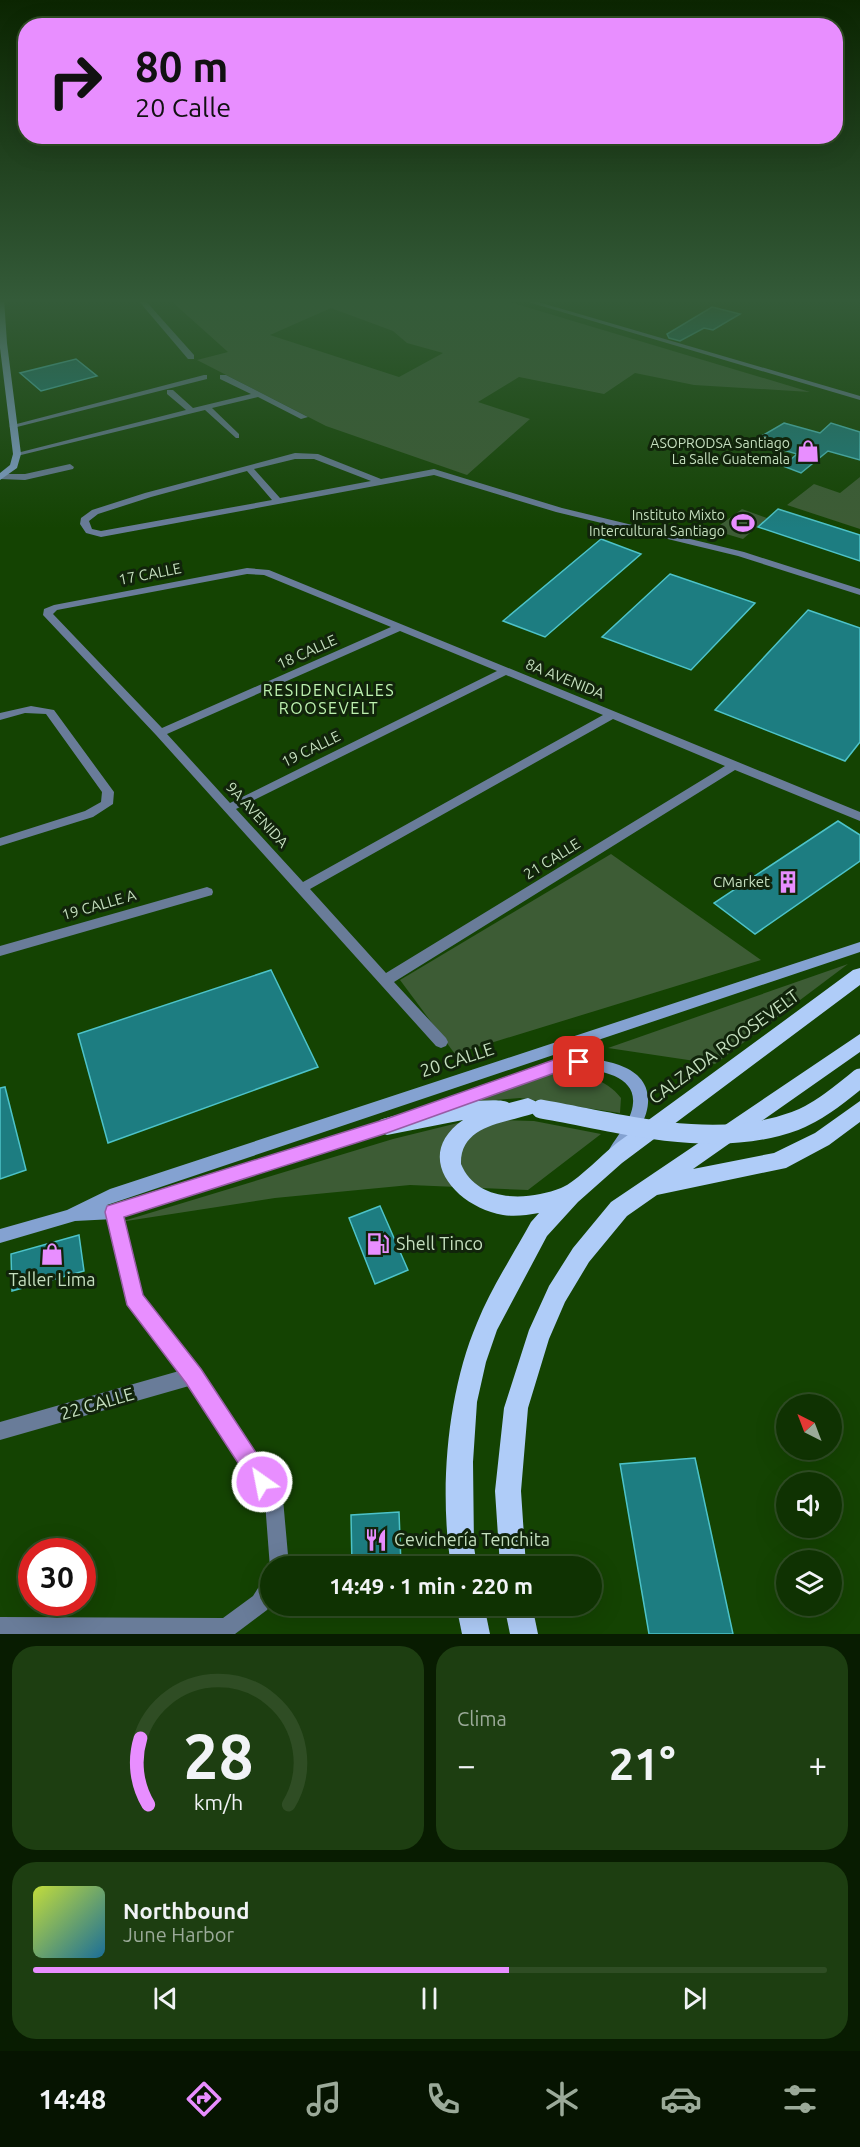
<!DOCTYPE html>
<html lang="es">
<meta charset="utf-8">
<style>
body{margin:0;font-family:Ubuntu,sans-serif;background:#1d3e11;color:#f1f3f6;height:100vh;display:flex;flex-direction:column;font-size:22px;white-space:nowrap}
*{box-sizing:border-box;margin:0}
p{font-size:20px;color:#9baa99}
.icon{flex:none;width:33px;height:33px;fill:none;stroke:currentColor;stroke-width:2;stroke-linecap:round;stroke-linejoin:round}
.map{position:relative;height:1634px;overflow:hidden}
.panel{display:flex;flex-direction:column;gap:12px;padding:12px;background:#081c01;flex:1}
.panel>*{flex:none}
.hud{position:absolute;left:18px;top:18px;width:825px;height:126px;border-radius:24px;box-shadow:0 6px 24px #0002,0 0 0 2px #2f4d24;background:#e88eff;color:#111;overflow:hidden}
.needle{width:39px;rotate:318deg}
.tools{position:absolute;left:776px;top:1394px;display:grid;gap:12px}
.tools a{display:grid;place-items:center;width:66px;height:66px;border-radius:50%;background:#0f3202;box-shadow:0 6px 24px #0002,0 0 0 2px #2f4d24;font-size:30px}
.speed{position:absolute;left:18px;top:1538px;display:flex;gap:12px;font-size:30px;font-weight:700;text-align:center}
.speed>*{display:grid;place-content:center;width:78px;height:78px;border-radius:50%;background:#0f3202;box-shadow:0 6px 24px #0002,0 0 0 2px #2f4d24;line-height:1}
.speed .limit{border:9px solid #d22;background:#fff;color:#111}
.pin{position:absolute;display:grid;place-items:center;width:51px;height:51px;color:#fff;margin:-26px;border-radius:12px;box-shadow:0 3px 9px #0006}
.me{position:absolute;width:66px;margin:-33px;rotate:327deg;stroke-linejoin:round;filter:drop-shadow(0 0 4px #0008)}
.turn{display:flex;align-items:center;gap:21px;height:126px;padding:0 18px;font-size:27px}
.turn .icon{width:78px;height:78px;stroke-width:2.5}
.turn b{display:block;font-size:42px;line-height:51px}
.big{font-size:45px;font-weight:600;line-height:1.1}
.panel .tile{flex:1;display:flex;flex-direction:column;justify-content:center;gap:9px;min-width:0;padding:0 21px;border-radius:24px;background:#1d3e11}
.panel .dial{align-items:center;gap:0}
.dial svg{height:156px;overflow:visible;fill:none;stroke:#2f4d24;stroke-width:7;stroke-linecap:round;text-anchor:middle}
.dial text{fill:#f1f3f6;stroke:none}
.song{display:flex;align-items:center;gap:18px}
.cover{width:72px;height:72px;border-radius:9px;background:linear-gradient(135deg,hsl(70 70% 55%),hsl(200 70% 35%))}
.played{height:6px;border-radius:3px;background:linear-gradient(90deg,#e88eff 60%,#2f4d24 60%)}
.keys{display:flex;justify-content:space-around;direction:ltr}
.heat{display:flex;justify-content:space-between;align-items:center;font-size:33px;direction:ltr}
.panel .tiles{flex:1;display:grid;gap:12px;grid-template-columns:1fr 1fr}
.tile:last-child{grid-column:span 2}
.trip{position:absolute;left:260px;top:1556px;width:342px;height:60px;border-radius:30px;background:#0f3202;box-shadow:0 6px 24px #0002,0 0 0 2px #2f4d24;font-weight:600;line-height:60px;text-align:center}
.menu{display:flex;height:96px;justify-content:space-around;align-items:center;background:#061401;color:#9baa99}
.menu .icon{width:42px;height:42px}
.menu .selected{color:#e88eff}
.menu b{font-size:27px;color:#f1f3f6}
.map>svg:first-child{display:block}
.green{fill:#3d5c35;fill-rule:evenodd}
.building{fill:#1d7d81;stroke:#4dc3c9;stroke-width:1.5}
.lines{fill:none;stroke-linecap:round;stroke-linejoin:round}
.minor{fill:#697c99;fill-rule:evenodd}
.secondary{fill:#84a2d1;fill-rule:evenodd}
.trunk{fill:#afccf8;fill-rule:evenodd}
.trunk-bridge{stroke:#afccf8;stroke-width:19}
.route{fill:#e88eff;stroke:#975ca6;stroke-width:1.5}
.labels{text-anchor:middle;stroke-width:6;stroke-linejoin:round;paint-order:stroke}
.far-poi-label{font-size:14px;fill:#c5dfbf;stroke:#11240b;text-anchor:end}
.street-label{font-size:15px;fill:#c5dfbf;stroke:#11240b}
.poi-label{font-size:15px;fill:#c5dfbf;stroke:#11240b;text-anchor:end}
.neighbourhood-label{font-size:16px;letter-spacing:1.5px;fill:#bef3b0;stroke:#11240b}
.near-street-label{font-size:18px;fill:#c5dfbf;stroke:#11240b}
.near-poi-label{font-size:18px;fill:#c5dfbf;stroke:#11240b;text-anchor:start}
</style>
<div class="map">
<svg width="860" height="1634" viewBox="0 0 860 1634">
<rect width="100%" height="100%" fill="#144302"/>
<g class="green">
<path d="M169,299h331l310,93 -116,-7 -59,-12 -31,21 -85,-17 -41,25 52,17 -63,56 -141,-49 -129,-66 31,-8zM331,308l62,23 14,12 36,10 -44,24 -129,-42z"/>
<polygon points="860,477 860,529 787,505 814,484 840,493"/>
<polygon points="742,509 767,518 743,539 713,530"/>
<polygon points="611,854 761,960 455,1054 400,980"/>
<polygon points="848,964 715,1064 608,1048"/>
<path d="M559,1072c24,3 47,6 62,26l-1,15 -100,-15 -59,5 64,-25z"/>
<polygon points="474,1119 534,1121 601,1134 528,1190 410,1185 275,1198 120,1222 393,1139"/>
</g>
<g class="building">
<polygon points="712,307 740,314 713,330 704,328 680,341 669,338 667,334"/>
<polygon points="76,359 97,376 41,391 20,373"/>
<polygon points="784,423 820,433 831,423 860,432 860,460 828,451 801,473 783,466 797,454 753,441"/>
<polygon points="778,509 860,535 860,561 758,527"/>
<polygon points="601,539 641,554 545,637 503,621"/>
<polygon points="670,574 755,603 691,670 602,637"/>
<polygon points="808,610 860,628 860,742 845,761 715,710"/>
<polygon points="838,821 860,835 860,861 755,934 714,903"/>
<polygon points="271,970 318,1067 108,1143 78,1034"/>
<polygon points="5,1087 26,1170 0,1179 0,1088"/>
<polygon points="380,1206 408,1270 375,1284 349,1218"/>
<polygon points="79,1235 84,1271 12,1291 11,1254"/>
<polygon points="695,1458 733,1634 649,1634 620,1464"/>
<polygon points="399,1512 401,1565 352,1566 351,1515"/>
</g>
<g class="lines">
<g class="minor">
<polygon points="137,299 144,299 194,355 194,359 188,359"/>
<polygon points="518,299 528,299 860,396 860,400"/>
<polygon points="204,375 207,375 207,379 13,428 9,426"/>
<polygon points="220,375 226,375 308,417 301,419 258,397 212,408 239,434 239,438 236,438 205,410 17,456 13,454 186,410 167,394 167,390 173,390 193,408 251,394 220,379"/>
<path d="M295,453l23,1 63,25 53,-10 128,39 182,44 116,37v6l-122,-39 -182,-44 -122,-37 -333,62 -15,-4 -6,-9 1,-6 11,-8 53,-17zM295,459h19l57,22 -91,17 -26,-29zM247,471l25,29 -171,31 -9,-2 -3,-8 9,-7 53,-17z"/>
<polygon points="70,464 74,467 73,469 25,480 0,479 1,474 25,474"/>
<path d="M247,568l22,2 591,242v9l-125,-51 -341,212 52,56 2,4 -2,4 -5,2 -5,-2 -280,-311 -113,-120 1,-6 10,-4zM247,574l17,1 127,52 -229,101 -109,-114 4,-4zM400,631l97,40 -267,132 -63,-69zM506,675l97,40 -300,167 -67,-73zM613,719l112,47 -339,207 -76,-84z"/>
<polygon points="31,706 54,710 114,792 113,804 93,817 0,846 0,838 85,811 101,802 102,792 46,714 25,713 0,720 0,713"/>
<polygon points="207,887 212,889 213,892 212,895 0,956 0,946"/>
<polygon points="114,1205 120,1207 122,1212 142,1296 199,1370 281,1492 283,1499 289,1566 270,1566 270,1568 265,1502 189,1386 0,1440 0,1422 179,1371 128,1305 106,1212 108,1207"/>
<polygon points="270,1577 270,1605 267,1610 235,1634 0,1634 0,1617 223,1618 253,1596 263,1580"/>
</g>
<g class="secondary">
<polygon points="0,299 4,299 7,343 21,454 17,468 0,480 0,473 10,465 13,454 0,348"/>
<polygon points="860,942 860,952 107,1205 114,1205 394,1118 399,1119 402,1124 399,1129 114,1219 75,1221 0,1243 0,1229 67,1210 110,1189"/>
<path d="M570,1058c28,0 81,5 78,45 -1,19 -17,38 -27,54l-5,2 -5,-2 -3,-5c8,-16 24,-31 25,-49 3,-32 -50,-37 -73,-32 -13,3 -27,9 -39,14 -30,11 -61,22 -91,32l-5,-2 -2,-4 2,-4 134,-48z"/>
</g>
<g class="trunk">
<path d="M860,968v17l-238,178 -44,39 -31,34 -50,94 -11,32 -9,40 -4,60 1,85 3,19h-26c-12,-75 -4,-173 26,-243 14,-35 36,-68 54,-101l8,-9c-12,2 -24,4 -36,2 -47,-8 -92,-59 -40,-95l-76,15 -7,-3 -3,-6 3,-6c19,-7 116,-27 129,-17l19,-5 7,3 3,6 -3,6c-28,10 -75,11 -74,51 16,39 67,37 100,24 16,-6 44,-37 60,-48 78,-57 155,-113 232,-170z"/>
<polygon points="860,1034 860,1052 693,1169 774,1153 815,1133 860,1101 860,1122 829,1145 786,1168 657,1195 627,1216 589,1262 565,1302 549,1339 528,1408 521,1491 526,1566 500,1566 495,1491 504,1408 529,1330 549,1286 573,1248 611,1202"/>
<polygon points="456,1605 484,1605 490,1634 462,1634"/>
<polygon points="504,1605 532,1605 538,1634 510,1634"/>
</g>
<path class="trunk-bridge" d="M541,1109c81,14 173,42 254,12 24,-9 45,-27 65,-43"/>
</g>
<linearGradient id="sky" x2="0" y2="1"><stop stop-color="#0b2501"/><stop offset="0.57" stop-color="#345b39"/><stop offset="1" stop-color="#345b39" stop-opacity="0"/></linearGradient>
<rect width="860" height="528" fill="url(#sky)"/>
<polygon class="route" points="579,1055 585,1057 587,1062 585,1067 560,1071 387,1133 124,1217 143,1295 201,1369 270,1474 273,1482 270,1489 262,1492 255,1489 186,1383 127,1305 105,1212 107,1206 386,1119 559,1058"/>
<defs>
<g id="shop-bare" transform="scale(1.8)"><path d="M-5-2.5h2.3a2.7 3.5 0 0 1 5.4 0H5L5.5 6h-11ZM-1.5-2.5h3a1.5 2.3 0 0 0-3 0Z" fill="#e88eff" stroke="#11240b" stroke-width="2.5" paint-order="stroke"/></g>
<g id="stadium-bare" transform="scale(1.8)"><path d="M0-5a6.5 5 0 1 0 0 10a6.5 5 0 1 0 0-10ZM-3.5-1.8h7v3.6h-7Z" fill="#e88eff" stroke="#11240b" stroke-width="2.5" paint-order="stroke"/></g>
<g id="building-bare" transform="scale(1.8)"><path d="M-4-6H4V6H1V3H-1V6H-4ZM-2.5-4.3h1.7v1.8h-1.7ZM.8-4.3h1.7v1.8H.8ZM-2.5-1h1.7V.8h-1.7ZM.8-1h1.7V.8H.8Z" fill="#e88eff" stroke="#11240b" stroke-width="2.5" paint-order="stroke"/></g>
<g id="fuel-bare" transform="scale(1.8)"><path d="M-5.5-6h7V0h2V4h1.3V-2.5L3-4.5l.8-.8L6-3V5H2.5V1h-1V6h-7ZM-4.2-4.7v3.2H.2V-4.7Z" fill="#e88eff" stroke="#11240b" stroke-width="2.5" paint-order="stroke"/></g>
<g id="restaurant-bare" transform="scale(1.8)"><path d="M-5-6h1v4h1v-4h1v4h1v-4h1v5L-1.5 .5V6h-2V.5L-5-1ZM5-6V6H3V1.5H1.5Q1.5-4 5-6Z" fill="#e88eff" stroke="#11240b" stroke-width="2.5" paint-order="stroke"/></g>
</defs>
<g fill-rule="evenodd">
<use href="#shop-bare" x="808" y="451"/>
<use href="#stadium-bare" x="743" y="523"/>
<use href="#building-bare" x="788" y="882"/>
<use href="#fuel-bare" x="378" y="1244"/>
<use href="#shop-bare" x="52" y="1254"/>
<use href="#restaurant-bare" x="376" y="1540"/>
</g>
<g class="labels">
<g class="far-poi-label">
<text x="790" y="448">ASOPRODSA Santiago<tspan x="790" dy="16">La Salle Guatemala</tspan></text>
<text x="725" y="520">Instituto Mixto<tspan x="725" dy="16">Intercultural Santiago</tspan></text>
</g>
<g class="street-label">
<text transform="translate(150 574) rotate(-11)" y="5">17 CALLE</text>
<text transform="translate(307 652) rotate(-24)" y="5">18 CALLE</text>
<text transform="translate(565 679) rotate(22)" y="5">8A AVENIDA</text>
<text transform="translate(311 749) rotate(-26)" y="5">19 CALLE</text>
<text transform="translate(257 815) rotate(47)" y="5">9A AVENIDA</text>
<text transform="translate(552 859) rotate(-32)" y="5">21 CALLE</text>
<text transform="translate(99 905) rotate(-16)" y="5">19 CALLE A</text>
</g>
<g class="poi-label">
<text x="770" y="887">CMarket</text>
</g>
<g class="neighbourhood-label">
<text x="329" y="696">RESIDENCIALES<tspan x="329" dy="18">ROOSEVELT</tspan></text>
</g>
<g class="near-street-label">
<text transform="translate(724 1047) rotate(-36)" y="6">CALZADA ROOSEVELT</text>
<text transform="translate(457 1060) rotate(-18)" y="6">20 CALLE</text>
<text transform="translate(97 1404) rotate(-16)" y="6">22 CALLE</text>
</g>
<g class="near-poi-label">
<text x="396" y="1250">Shell Tinco</text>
<text x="52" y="1286" text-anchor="middle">Taller Lima</text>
<text x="394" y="1546">Cevichería Tenchita</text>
</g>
</g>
</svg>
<div class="tools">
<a><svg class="needle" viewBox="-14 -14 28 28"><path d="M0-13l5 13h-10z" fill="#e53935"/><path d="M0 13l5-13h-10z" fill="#9baa99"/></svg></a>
<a><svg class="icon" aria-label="sound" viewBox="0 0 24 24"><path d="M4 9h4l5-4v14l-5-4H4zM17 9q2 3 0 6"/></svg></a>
<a><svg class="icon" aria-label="layers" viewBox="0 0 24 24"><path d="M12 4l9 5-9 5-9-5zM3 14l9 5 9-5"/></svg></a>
</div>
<div class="speed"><div class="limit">30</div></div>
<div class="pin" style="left:579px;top:1062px;background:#d93025"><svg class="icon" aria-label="arrive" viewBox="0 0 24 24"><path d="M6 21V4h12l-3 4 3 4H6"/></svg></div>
<svg class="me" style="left:262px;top:1482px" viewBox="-20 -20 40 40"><circle r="17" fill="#e88eff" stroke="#fff" stroke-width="3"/><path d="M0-11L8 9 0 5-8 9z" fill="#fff"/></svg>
<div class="trip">14:49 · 1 min · 220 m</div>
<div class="hud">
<div class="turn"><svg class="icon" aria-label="right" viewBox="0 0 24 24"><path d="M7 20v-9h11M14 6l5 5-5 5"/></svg><div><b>80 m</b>20 Calle</div></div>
</div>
</div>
<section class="panel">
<div class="tiles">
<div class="tile dial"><svg viewBox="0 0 100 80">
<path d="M14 69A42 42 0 1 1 86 69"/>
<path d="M14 69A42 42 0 0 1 10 35" stroke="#e88eff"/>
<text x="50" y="56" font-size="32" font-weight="700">28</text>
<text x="50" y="72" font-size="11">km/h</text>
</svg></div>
<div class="tile"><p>Clima</p>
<div class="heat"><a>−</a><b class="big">21°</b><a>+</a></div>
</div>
<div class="tile">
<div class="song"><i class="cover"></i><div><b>Northbound</b><p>June Harbor</p></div></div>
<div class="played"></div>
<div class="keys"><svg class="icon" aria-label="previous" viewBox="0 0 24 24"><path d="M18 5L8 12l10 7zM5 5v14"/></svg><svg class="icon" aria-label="pause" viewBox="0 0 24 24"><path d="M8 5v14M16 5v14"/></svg><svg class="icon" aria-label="next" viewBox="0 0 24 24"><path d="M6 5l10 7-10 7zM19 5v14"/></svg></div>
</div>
</div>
</section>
<nav class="menu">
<b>14:48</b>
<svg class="icon selected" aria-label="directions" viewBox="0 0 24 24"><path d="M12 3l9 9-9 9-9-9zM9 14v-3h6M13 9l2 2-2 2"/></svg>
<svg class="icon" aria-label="music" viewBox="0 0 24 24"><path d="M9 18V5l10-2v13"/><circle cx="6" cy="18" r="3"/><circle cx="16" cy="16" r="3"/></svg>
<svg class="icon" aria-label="phone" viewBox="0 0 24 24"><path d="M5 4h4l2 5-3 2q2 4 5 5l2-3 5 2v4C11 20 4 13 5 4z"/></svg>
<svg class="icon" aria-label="climate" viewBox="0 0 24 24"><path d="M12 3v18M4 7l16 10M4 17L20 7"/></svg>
<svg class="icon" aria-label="car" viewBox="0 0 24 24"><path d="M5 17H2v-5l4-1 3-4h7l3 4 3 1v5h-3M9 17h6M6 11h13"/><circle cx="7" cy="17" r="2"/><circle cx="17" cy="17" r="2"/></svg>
<svg class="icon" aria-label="filters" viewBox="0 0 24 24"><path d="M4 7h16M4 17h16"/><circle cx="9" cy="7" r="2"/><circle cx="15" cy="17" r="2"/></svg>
</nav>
